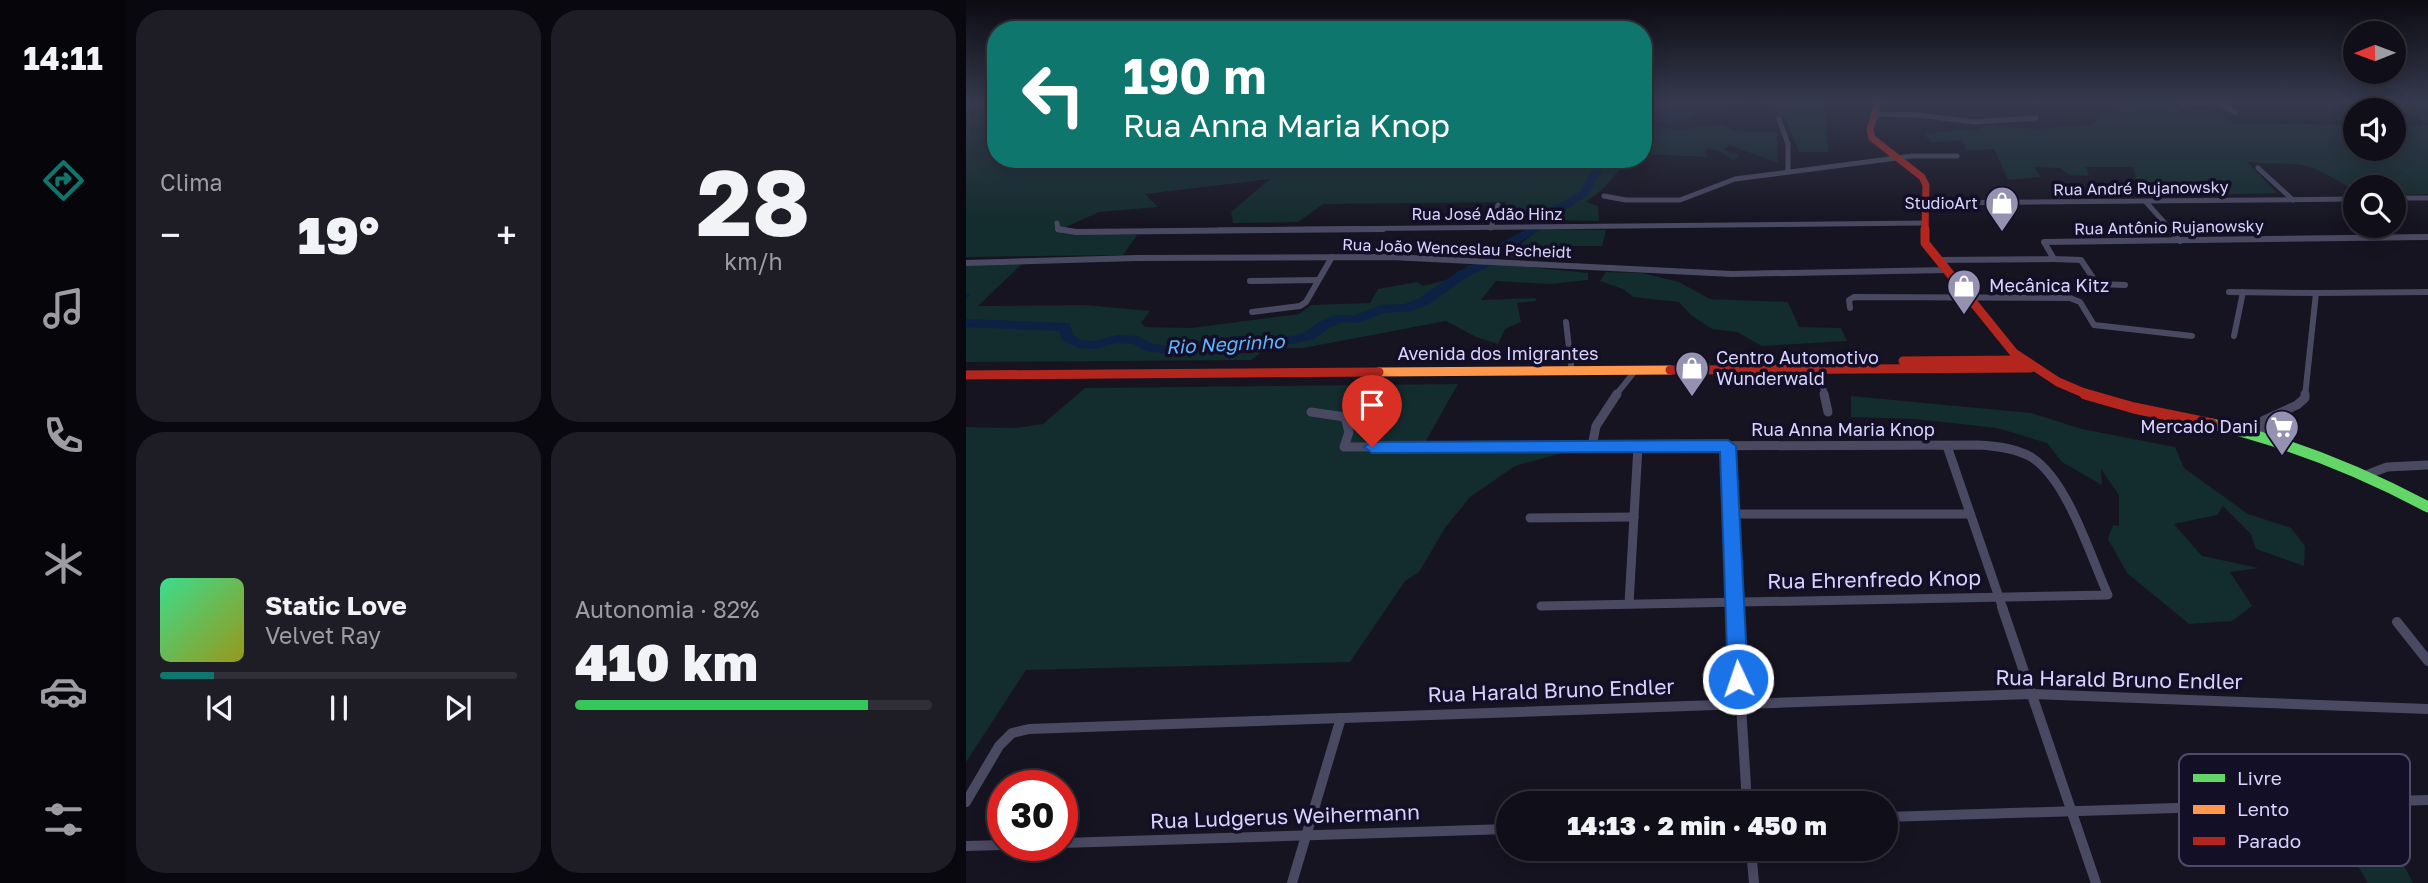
<!DOCTYPE html>
<html lang="pt">
<meta charset="utf-8">
<style>
body{margin:0;font-family:"Golos Text",sans-serif;background:#1e1d26;color:#f1f3f6;height:100vh;display:flex;flex-direction:column;font-size:26px;white-space:nowrap}
*{box-sizing:border-box;margin:0}
p{font-size:23px;color:#9c9ca2}
.icon{flex:none;width:38px;height:38px;fill:none;stroke:currentColor;stroke-width:2;stroke-linecap:round;stroke-linejoin:round}
.map{position:relative;flex:1;overflow:hidden}
.sheet{display:flex;flex-direction:column;gap:10px;padding:10px;background:#09080e;width:840px}
.sheet>*{flex:none}
.banner{position:absolute;left:21px;top:21px;width:665px;height:147px;border-radius:28px;box-shadow:0 4px 18px #0003,0 0 0 2px #302f38;background:#0f766e;color:#fff;overflow:hidden}
.needle{width:46px;rotate:269deg}
.controls{position:absolute;left:1377px;top:21px;display:grid;gap:14px}
.controls a{display:grid;place-items:center;width:63px;height:63px;border-radius:50%;background:#100f19;box-shadow:0 4px 18px #0003,0 0 0 2px #302f38;font-size:35px}
.speed{position:absolute;left:21px;top:770px;display:flex;gap:14px;font-size:35px;font-weight:700;text-align:center}
.speed>*{display:grid;place-content:center;width:91px;height:91px;border-radius:50%;background:#100f19;box-shadow:0 4px 18px #0003,0 0 0 2px #302f38;line-height:1}
.speed .limit{border:10px solid #d22;background:#fff;color:#111}
.pin{position:absolute;display:grid;place-items:center;width:60px;height:60px;color:#fff;margin:-72px -30px;border-radius:50% 50% 50% 0;rotate:-45deg;box-shadow:0 0 7px #0007}
.pin .icon{rotate:45deg}
.me{position:absolute;width:77px;margin:-38px;rotate:357deg;stroke-linejoin:round;filter:drop-shadow(0 0 5px #0008)}
.turn{display:flex;align-items:center;gap:24px;height:147px;padding:0 21px;font-size:32px}
.turn .icon{width:91px;height:91px;stroke-width:2.5}
.turn b{display:block;font-size:49px;line-height:60px}
.big{font-size:52px;font-weight:800;line-height:1.1}
.sheet .tile{flex:1;display:flex;flex-direction:column;justify-content:center;gap:10px;min-width:0;padding:0 24px;border-radius:28px;background:#1e1d26}
.sheet .dial{align-items:center;gap:0}
.dial b{font-size:91px;line-height:1}
.song{display:flex;align-items:center;gap:21px}
.cover{width:84px;height:84px;border-radius:10px;background:linear-gradient(135deg,hsl(150 70% 55%),hsl(60 70% 35%))}
.played{height:7px;border-radius:4px;background:linear-gradient(90deg,#0f766e 15%,#302f38 15%)}
.keys{display:flex;justify-content:space-around;direction:ltr}
.heat{display:flex;justify-content:space-between;align-items:center;font-size:38px;direction:ltr}
.charge{height:10px;border-radius:5px;background:linear-gradient(90deg,#34c759 82%,#302f38 0)}
.sheet .tiles{flex:1;display:grid;gap:10px;grid-template-columns:repeat(2,1fr)}
.trip{position:absolute;left:530px;top:791px;width:402px;height:70px;border-radius:35px;background:#100f19;box-shadow:0 4px 18px #0003,0 0 0 2px #302f38;font-weight:800;line-height:70px;text-align:center}
main{display:flex;flex:1;min-height:0}
.tab-bar{display:flex;flex-direction:column;width:126px;justify-content:space-around;align-items:center;background:#06060a;color:#9c9ca2}
.tab-bar .icon{width:49px;height:49px}
.tab-bar .selected{color:#0f766e}
.tab-bar b{font-size:32px;color:#f1f3f6}
.map>svg:first-child{display:block}
.green{fill:#132c2d}
.water{fill:#0d2144}
.lines{fill:none;stroke-linecap:round;stroke-linejoin:round}
.stream{stroke:#0d2144;stroke-width:2}
.river{fill:#0d2144;fill-rule:evenodd}
.street-far3{stroke:#4a4962;stroke-width:5}
.street-far2{stroke:#4a4962;stroke-width:6}
.street-far1{stroke:#4a4962;stroke-width:9}
.street{stroke:#4a4962;stroke-width:10}
.fast{stroke:#63d668;stroke-width:11}
.slow{stroke:#ff974d;stroke-width:9}
.jam-far2{stroke:#b3261e;stroke-width:7}
.jam-far1{stroke:#b3261e;stroke-width:9}
.jam{stroke:#b3261e;stroke-width:11}
.route{fill:#1a73e8;stroke:#114b97;stroke-width:2}
.labels{text-anchor:middle;stroke-width:7;stroke-linejoin:round;paint-order:stroke}
.far-street-label{font-size:16px;fill:#d9d4ff;stroke:#130f26}
.far-poi-label{font-size:16px;fill:#d9d4ff;stroke:#130f26;text-anchor:end}
.poi-label{font-size:18px;fill:#d9d4ff;stroke:#130f26;text-anchor:start}
.street-label{font-size:18px;fill:#d9d4ff;stroke:#130f26}
.water-label{font-size:19px;font-style:italic;fill:#62b6ff;stroke:#130f26}
.near-street-label{font-size:21px;fill:#d9d4ff;stroke:#130f26}
.key{fill:#130f26;stroke:#4e4a67;stroke-width:2}
.key-label{font-size:19px;fill:#d9d4ff}
</style>
<main>
<nav class="tab-bar">
<b>14:11</b>
<svg class="icon selected" aria-label="directions" viewBox="0 0 24 24"><path d="M12 3l9 9-9 9-9-9zM9 14v-3h6M13 9l2 2-2 2"/></svg>
<svg class="icon" aria-label="music" viewBox="0 0 24 24"><path d="M9 18V5l10-2v13"/><circle cx="6" cy="18" r="3"/><circle cx="16" cy="16" r="3"/></svg>
<svg class="icon" aria-label="phone" viewBox="0 0 24 24"><path d="M5 4h4l2 5-3 2q2 4 5 5l2-3 5 2v4C11 20 4 13 5 4z"/></svg>
<svg class="icon" aria-label="climate" viewBox="0 0 24 24"><path d="M12 3v18M4 7l16 10M4 17L20 7"/></svg>
<svg class="icon" aria-label="car" viewBox="0 0 24 24"><path d="M5 17H2v-5l4-1 3-4h7l3 4 3 1v5h-3M9 17h6M6 11h13"/><circle cx="7" cy="17" r="2"/><circle cx="17" cy="17" r="2"/></svg>
<svg class="icon" aria-label="filters" viewBox="0 0 24 24"><path d="M4 7h16M4 17h16"/><circle cx="9" cy="7" r="2"/><circle cx="15" cy="17" r="2"/></svg>
</nav>
<section class="sheet">
<div class="tiles">
<div class="tile"><p>Clima</p>
<div class="heat"><a>−</a><b class="big">19°</b><a>+</a></div>
</div>
<div class="tile dial"><b>28</b><p>km/h</p></div>
<div class="tile">
<div class="song"><i class="cover"></i><div><b>Static Love</b><p>Velvet Ray</p></div></div>
<div class="played"></div>
<div class="keys"><svg class="icon" aria-label="previous" viewBox="0 0 24 24"><path d="M18 5L8 12l10 7zM5 5v14"/></svg><svg class="icon" aria-label="pause" viewBox="0 0 24 24"><path d="M8 5v14M16 5v14"/></svg><svg class="icon" aria-label="next" viewBox="0 0 24 24"><path d="M6 5l10 7-10 7zM19 5v14"/></svg></div>
</div>
<div class="tile"><p>Autonomia · 82%</p><b class="big">410 km</b><div class="charge"></div></div>
</div>
</section>
<div class="map">
<svg width="1462" height="883" viewBox="0 0 1462 883">
<rect width="100%" height="100%" fill="#161421"/>
<g class="green">
<polygon points="0,102 30,102 30,159 663,159 638,188 620,202 632,206 633,221 535,219 540,202 357,204 332,222 267,223 265,212 304,179 179,194 192,207 133,212 89,232 171,235 157,255 0,257"/>
<polygon points="794,102 849,102 859,106 862,152 833,152 818,116"/>
<path d="M1366,102h96v21c-24,-16 -66,-16 -96,-21z"/>
<path d="M1174,105h29l12,8h39l13,11 122,1 1,24h38v-24h34v69l-34,1v-8h-38l-1,4c-16,-10 -35,-22 -54,-26 -18,-3 -37,0 -55,-4l31,32 -112,3 -25,-2 -7,-27h-47l3,9 -19,-1 -10,-7 -26,-1 7,10 -33,3 -14,-31 -28,2 -4,-11 -31,3 -7,-10 52,-3 12,-5 46,4 59,-4 10,-12z"/>
<polygon points="677,124 709,130 758,124 766,131 811,132 812,163 763,145 758,150 773,155 768,161 756,152 741,148 738,153 743,157 677,154"/>
<polygon points="572,229 640,230 636,246 586,246 571,258 540,257"/>
<polygon points="524,263 622,273 622,280 583,284 530,281 515,300 569,298 571,301 551,303 555,322 539,329 532,344 510,337 480,321 337,348 301,348 285,360 0,362 0,265 56,264 12,306 119,305 184,311 175,323 179,327 225,328 333,314 345,305 404,303 412,289 451,282 457,286 488,278 503,265"/>
<polygon points="640,272 676,273 713,282 744,299 822,302 833,327 875,328 881,341 796,346 771,332 746,329 725,315 713,302 667,297 657,289 634,281"/>
<polygon points="492,384 457,446 611,449 549,466 504,497 479,528 453,572 439,581 384,662 60,670 0,762 0,427 50,428 77,424 119,388"/>
<polygon points="885,396 1065,413 1116,429 1209,447 1218,468 1282,514 1325,528 1339,546 1338,566 1290,549 1285,534 1257,506 1251,515 1208,524 1236,556 1293,568 1264,572 1286,606 1266,621 1223,624 1161,573 1142,539 1147,525 1153,526 1153,495 1135,469 1136,485 1096,462 1081,443 1031,428 949,419 885,417"/>
<polygon points="1362,816 1413,817 1447,883 1402,883"/>
</g>
<polygon class="water" points="695,102 781,102 751,113 724,115 724,119 704,124 677,123 677,116 684,111 684,104"/>
<g class="lines">
<polyline class="stream" points="0,296 3,295 0,297"/>
<polygon class="river" points="632,159 642,159 622,195 601,209 592,211 576,229 537,252 520,268 501,277 463,304 446,311 418,313 391,323 377,322 363,328 348,339 326,344 278,343 202,354 180,351 167,344 151,343 128,349 112,348 96,340 93,331 0,327 0,319 99,323 104,324 107,335 115,340 128,341 151,335 170,336 188,344 202,346 278,335 326,336 338,333 353,322 370,315 389,315 416,305 439,304 453,298 493,271 512,262 529,246 568,225 584,207 593,204 614,191"/>
<g class="street-far3">
<polyline points="1252,102 1269,112"/>
<polyline points="1214,105 1256,102"/>
<polyline points="910,114 953,115 1008,122 1070,118"/>
<polyline points="813,119 822,144 822,172"/>
<polyline points="1292,168 1327,200"/>
<polyline points="638,196 660,200 714,200 769,179 946,156 991,156"/>
<polyline points="1428,198 1462,198"/>
<polyline points="1180,202 1205,230"/>
<polyline points="961,203 1390,199"/>
<polyline points="91,223 92,230 96,230"/>
<polyline points="525,228 532,205"/>
<polyline points="252,230 958,223"/>
</g>
<g class="street-far2">
<polyline points="92,229 110,232 417,229"/>
<polyline points="1203,229 1214,241"/>
<polyline points="1088,259 1115,260 1131,284 1159,285"/>
<polyline points="973,260 1088,259 1078,242 1462,237"/>
<polyline points="0,263 171,258 425,257 766,274 981,270"/>
<polyline points="284,281 352,280"/>
<polyline points="1263,292 1350,293"/>
<polyline points="884,308 883,300 888,297 1104,298 1114,302 1128,325 1226,336"/>
<polyline points="286,312 334,306 340,302 366,257"/>
<polyline points="600,322 605,365"/>
<polyline points="1268,336 1277,292"/>
<polyline points="853,370 859,396"/>
<polyline points="649,396 669,371"/>
<polyline points="1339,396 1350,293 1462,292"/>
</g>
<g class="street-far1">
<polyline points="858,394 862,412"/>
<path d="M345,412l34,5 4,15 -5,15 634,-2c18,1 37,3 53,12 37,23 59,99 77,138l-567,11"/>
<polyline points="1293,435 1298,420 1331,405 1339,398 1339,394"/>
<polyline points="626,446 630,426 651,394"/>
<polyline points="762,446 769,609"/>
<polyline points="981,446 1037,609"/>
<polyline points="1400,475 1421,467 1462,465"/>
<polyline points="765,514 1004,514"/>
<polyline points="564,518 668,517"/>
<polyline points="663,604 672,446"/>
</g>
<g class="street">
<polyline points="769,607 781,803"/>
<polyline points="1036,607 1130,883"/>
<polyline points="1431,622 1462,661"/>
<polyline points="0,802 33,746 46,733 63,729 1065,694 1462,709"/>
<polyline points="920,817 1462,800"/>
<polyline points="96,843 542,829"/>
<polyline points="0,846 37,845"/>
<polyline points="785,849 788,883"/>
<polyline points="326,883 375,718"/>
</g>
<path class="fast" d="M1246,424c76,18 147,46 216,83"/>
<polyline class="slow" points="413,372 704,370"/>
<polyline class="jam-far2" points="912,102 904,130 906,138 956,177 960,185 959,230"/>
<g class="jam-far1">
<polyline points="959,229 959,243 1048,353 1092,382 1125,396"/>
<polyline points="937,361 1055,360"/>
<polyline points="704,370 1065,368"/>
<polyline points="0,375 413,372"/>
</g>
<polyline class="jam" points="1119,394 1168,408 1246,424"/>
</g>
<linearGradient id="sky" x2="0" y2="1"><stop stop-color="#0c0b12"/><stop offset="0.45" stop-color="#363a4e"/><stop offset="1" stop-color="#363a4e" stop-opacity="0"/></linearGradient>
<rect width="1462" height="225" fill="url(#sky)"/>
<polygon class="route" points="762,440 770,446 782,679 779,685 772,688 765,685 762,679 754,452 406,453 398,447 406,442"/>
<defs>
<g id="shop-pin" transform="scale(1.75)"><path d="M0 17L-7.5 6A9.5 9.5 0 1 1 7.5 6Z" fill="#9591b1" stroke="#130f26"/><path d="M-5-2.5h2.3a2.7 3.5 0 0 1 5.4 0H5L5.5 6h-11ZM-1.5-2.5h3a1.5 2.3 0 0 0-3 0Z" fill="#fff"/></g>
<g id="supermarket-pin" transform="scale(1.75)"><path d="M0 17L-7.5 6A9.5 9.5 0 1 1 7.5 6Z" fill="#9591b1" stroke="#130f26"/><path d="M-6-5.5h2.5l.6 2H6L4.5 2H-2.5L-4.4-4H-6ZM-1.5 3.2a1.3 1.3 0 1 0 .1 0ZM3 3.2a1.3 1.3 0 1 0 .1 0Z" fill="#fff"/></g>
</defs>
<g fill-rule="evenodd">
<use href="#shop-pin" x="1036" y="203"/>
<use href="#shop-pin" x="998" y="286"/>
<use href="#shop-pin" x="726" y="368"/>
<use href="#supermarket-pin" x="1316" y="427"/>
</g>
<g class="labels">
<g class="far-street-label">
<text transform="translate(1175 188) rotate(-1)" y="6">Rua André Rujanowsky</text>
<text x="521" y="220">Rua José Adão Hinz</text>
<text transform="translate(1203 227) rotate(-1)" y="6">Rua Antônio Rujanowsky</text>
<text transform="translate(491 248) rotate(2)" y="6">Rua João Wenceslau Pscheidt</text>
</g>
<g class="far-poi-label">
<text x="1012" y="209">StudioArt</text>
</g>
<g class="poi-label">
<text x="1023" y="292">Mecânica Kitz</text>
<text x="750" y="364">Centro Automotivo<tspan x="750" dy="21">Wunderwald</tspan></text>
<text x="1292" y="433" text-anchor="end">Mercado Dani</text>
</g>
<g class="street-label">
<text x="532" y="360">Avenida dos Imigrantes</text>
<text x="877" y="436">Rua Anna Maria Knop</text>
</g>
<g class="water-label">
<text transform="translate(259 344) rotate(-3)" y="7">Rio Negrinho</text>
</g>
<g class="near-street-label">
<text transform="translate(908 580) rotate(-1)" y="7">Rua Ehrenfredo Knop</text>
<text transform="translate(1153 680) rotate(1)" y="7">Rua Harald Bruno Endler</text>
<text transform="translate(585 691) rotate(-2)" y="7">Rua Harald Bruno Endler</text>
<text transform="translate(319 817) rotate(-2)" y="7">Rua Ludgerus Weihermann</text>
</g>
</g>
<rect x="1213" y="754" width="231" height="112" rx="10" class="key"/>
<rect x="1227" y="774" width="32" height="8" fill="#63d668"/>
<rect x="1227" y="805" width="32" height="9" fill="#ff974d"/>
<rect x="1227" y="837" width="32" height="8" fill="#b3261e"/>
<g class="key-label">
<text x="1271" y="785">Livre</text>
<text x="1271" y="816">Lento</text>
<text x="1271" y="848">Parado</text>
</g>
</svg>
<div class="controls">
<a><svg class="needle" viewBox="-14 -14 28 28"><path d="M0-13l5 13h-10z" fill="#e53935"/><path d="M0 13l5-13h-10z" fill="#9c9ca2"/></svg></a>
<a><svg class="icon" aria-label="sound" viewBox="0 0 24 24"><path d="M4 9h4l5-4v14l-5-4H4zM17 9q2 3 0 6"/></svg></a>
<a><svg class="icon" aria-label="search" viewBox="0 0 24 24"><circle cx="10" cy="10" r="6"/><path d="M15 15l6 6"/></svg></a>
</div>
<div class="speed"><div class="limit">30</div></div>
<div class="pin" style="left:406px;top:447px;background:#d93025"><svg class="icon" aria-label="arrive" viewBox="0 0 24 24"><path d="M6 21V4h12l-3 4 3 4H6"/></svg></div>
<svg class="me" style="left:772px;top:679px" viewBox="-20 -20 40 40"><circle r="17" fill="#1a73e8" stroke="#fff" stroke-width="3"/><path d="M0-11L8 9 0 5-8 9z" fill="#fff"/></svg>
<div class="trip">14:13 · 2 min · 450 m</div>
<div class="banner">
<div class="turn"><svg class="icon" aria-label="left" viewBox="0 0 24 24"><path d="M17 20v-9H6M10 6l-5 5 5 5"/></svg><div><b>190 m</b>Rua Anna Maria Knop</div></div>
</div>
</div>
</main>
